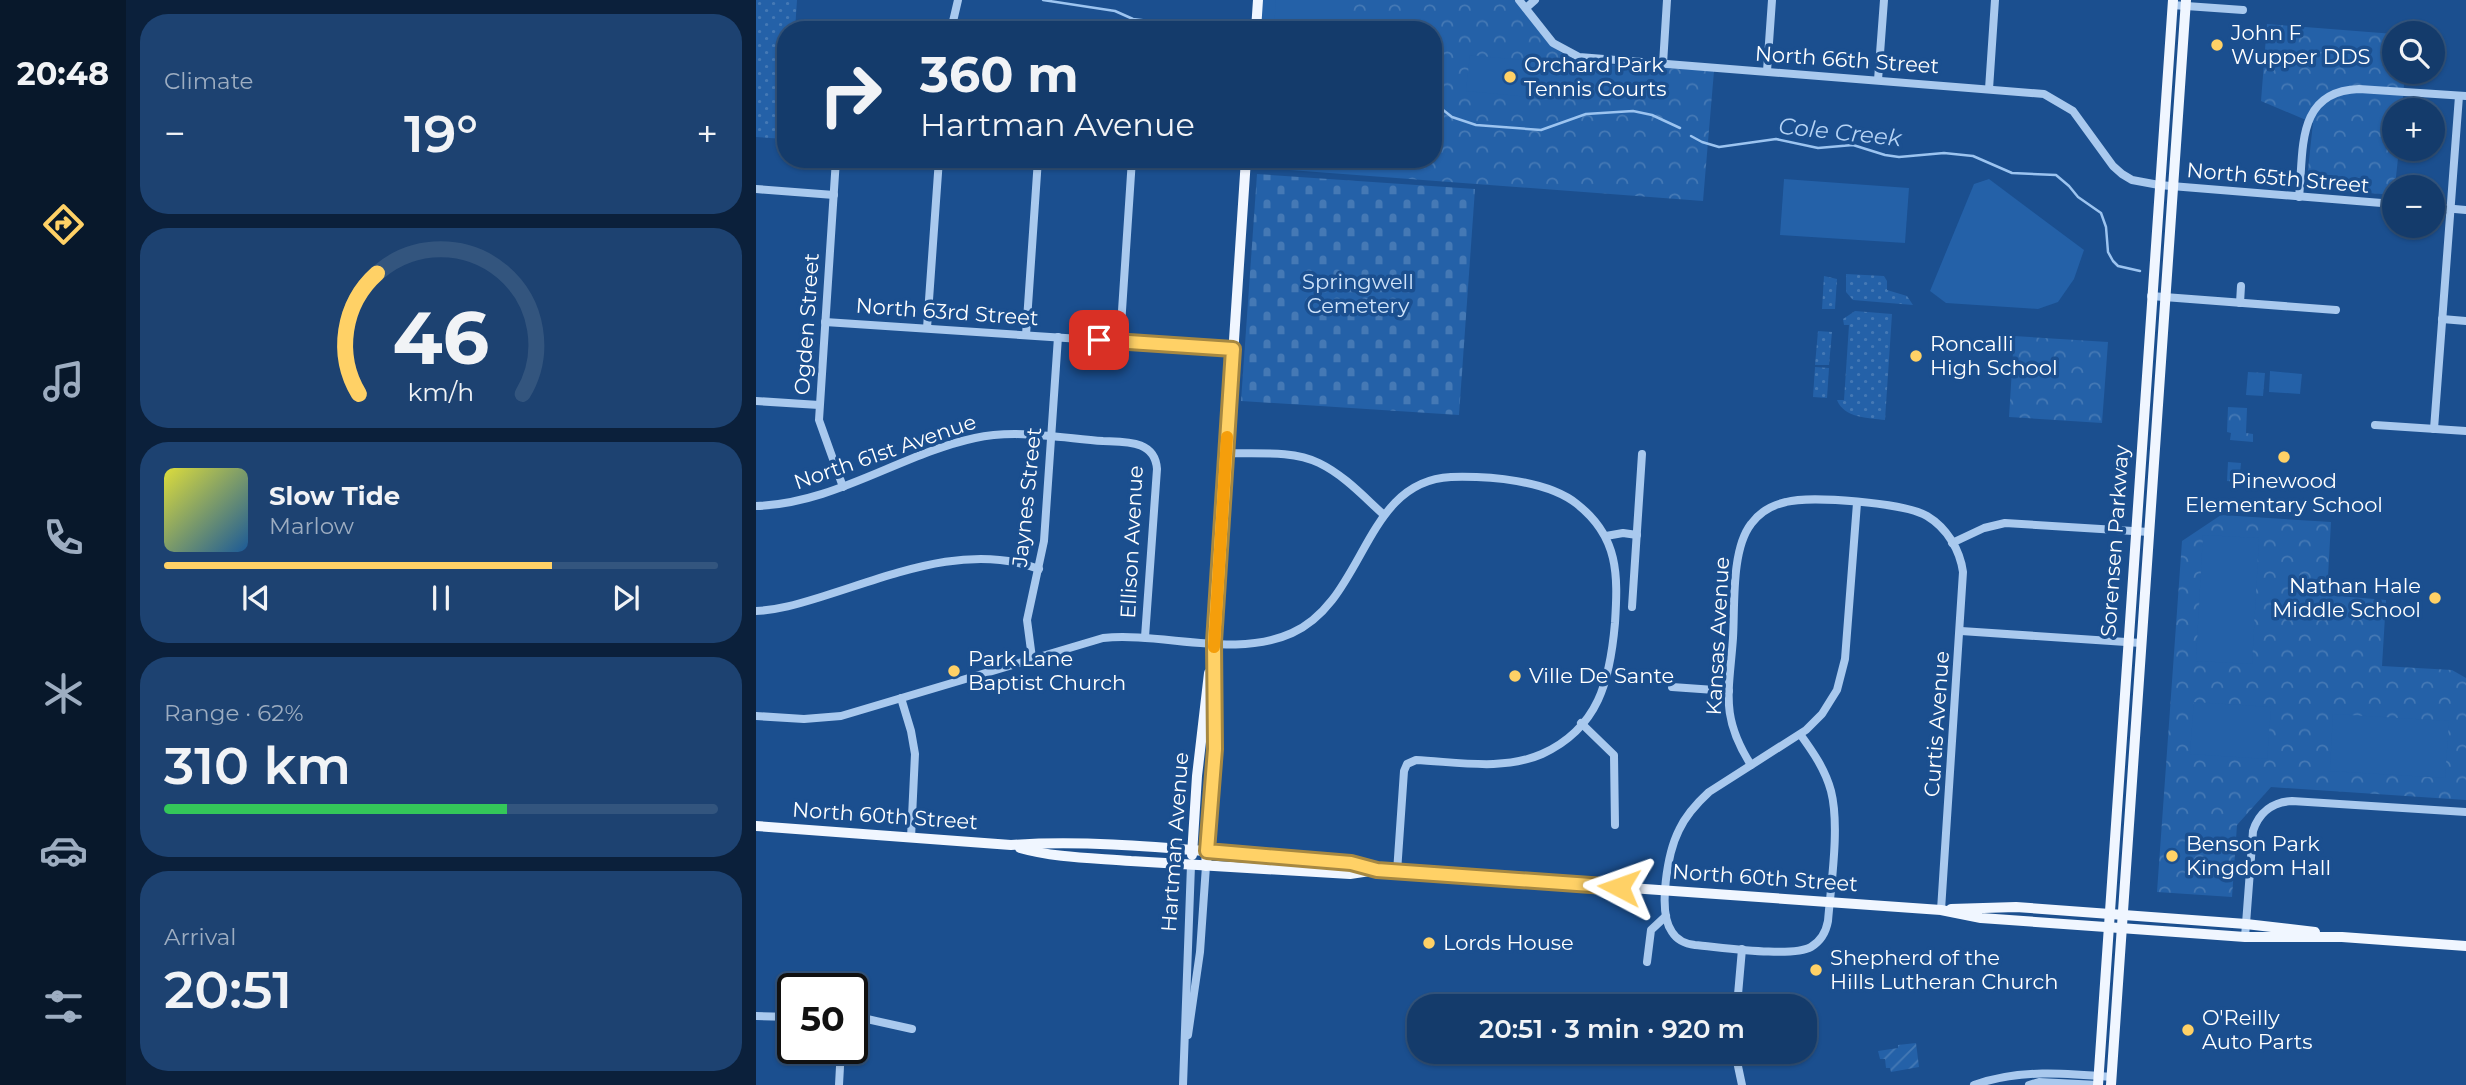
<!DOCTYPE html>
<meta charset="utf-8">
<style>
body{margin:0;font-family:Montserrat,sans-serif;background:#1d4271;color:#f1f3f6;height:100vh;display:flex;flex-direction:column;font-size:26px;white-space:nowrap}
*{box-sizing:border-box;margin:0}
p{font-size:23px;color:#9dadc1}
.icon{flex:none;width:38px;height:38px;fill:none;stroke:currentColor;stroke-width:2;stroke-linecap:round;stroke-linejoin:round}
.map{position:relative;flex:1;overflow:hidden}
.sheet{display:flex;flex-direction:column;gap:14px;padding:14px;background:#0b203b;width:630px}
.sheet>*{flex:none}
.hud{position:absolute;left:21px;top:21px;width:665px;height:147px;border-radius:28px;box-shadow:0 2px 5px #0004,0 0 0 2px #33557e;background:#143b6b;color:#f1f3f6;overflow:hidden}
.fabs{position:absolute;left:1626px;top:21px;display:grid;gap:14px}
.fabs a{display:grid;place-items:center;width:63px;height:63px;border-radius:50%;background:#143b6b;box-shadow:0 2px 5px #0004,0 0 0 2px #33557e;font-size:35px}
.speed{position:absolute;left:21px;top:973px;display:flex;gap:14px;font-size:35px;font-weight:700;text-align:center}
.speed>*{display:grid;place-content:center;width:91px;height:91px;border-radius:50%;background:#143b6b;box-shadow:0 2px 5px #0004,0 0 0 2px #33557e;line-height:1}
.speed .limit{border:4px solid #111;border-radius:10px;background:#fff;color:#111}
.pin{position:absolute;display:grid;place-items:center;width:60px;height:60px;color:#fff;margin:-30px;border-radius:14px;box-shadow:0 4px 10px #0006}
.me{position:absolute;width:77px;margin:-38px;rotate:274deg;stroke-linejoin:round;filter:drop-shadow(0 0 5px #0008)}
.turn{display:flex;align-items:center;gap:24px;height:147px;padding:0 28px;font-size:32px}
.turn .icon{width:91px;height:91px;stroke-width:2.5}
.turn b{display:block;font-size:49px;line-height:60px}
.big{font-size:52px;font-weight:600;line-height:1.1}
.sheet .card{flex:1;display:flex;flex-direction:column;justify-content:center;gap:10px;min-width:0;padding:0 24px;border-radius:28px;background:#1d4271}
.sheet .dial{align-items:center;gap:0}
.dial svg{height:182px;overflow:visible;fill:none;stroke:#33557e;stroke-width:7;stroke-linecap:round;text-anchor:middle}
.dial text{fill:#f1f3f6;stroke:none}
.song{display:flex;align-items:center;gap:21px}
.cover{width:84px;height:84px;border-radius:10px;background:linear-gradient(135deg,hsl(60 70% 55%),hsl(210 70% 35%))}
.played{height:7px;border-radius:4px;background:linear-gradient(90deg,#ffd166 70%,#33557e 70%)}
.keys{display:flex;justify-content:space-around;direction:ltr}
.heat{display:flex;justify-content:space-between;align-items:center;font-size:38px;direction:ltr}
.charge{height:10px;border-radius:5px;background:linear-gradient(90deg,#34c759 62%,#33557e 0)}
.trip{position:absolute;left:651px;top:994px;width:410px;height:70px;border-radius:28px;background:#143b6b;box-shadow:0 2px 5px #0004,0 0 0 2px #33557e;font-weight:600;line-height:70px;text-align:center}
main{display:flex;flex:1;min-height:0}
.menu{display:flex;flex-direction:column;width:126px;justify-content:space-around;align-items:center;background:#08182b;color:#9dadc1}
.menu .icon{width:49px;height:49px}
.menu .active{color:#ffd166}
.menu b{font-size:32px;color:#f1f3f6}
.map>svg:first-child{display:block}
.grass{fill:url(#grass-dots)}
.cemetery{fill:url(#cemetery-stones)}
.park{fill:url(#park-crowns)}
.garden{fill:url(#garden-furrows)}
.pitch{fill:#2461a8}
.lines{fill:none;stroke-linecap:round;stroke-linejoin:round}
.stream{stroke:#9cc4f0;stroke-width:2.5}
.minor{stroke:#a9c9ee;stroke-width:8}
.major{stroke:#f0f6ff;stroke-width:10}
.route-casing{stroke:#a68842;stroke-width:18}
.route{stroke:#ffd166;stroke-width:12}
.slow{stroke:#f59e0b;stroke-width:12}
.poi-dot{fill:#ffd166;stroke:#1b4f8f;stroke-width:2.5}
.labels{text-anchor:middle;stroke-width:7;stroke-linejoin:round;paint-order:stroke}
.poi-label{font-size:21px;fill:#fff;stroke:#1b4f8f;text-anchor:start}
.street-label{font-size:21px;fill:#fff;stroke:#1b4f8f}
.park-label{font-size:21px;fill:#cfe3fa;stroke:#1b4f8f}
.water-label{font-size:23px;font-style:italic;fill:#b5d3f5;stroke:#1b4f8f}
</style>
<main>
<nav class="menu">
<b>20:48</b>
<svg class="icon active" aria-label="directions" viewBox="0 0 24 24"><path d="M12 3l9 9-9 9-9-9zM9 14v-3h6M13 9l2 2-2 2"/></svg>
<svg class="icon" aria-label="music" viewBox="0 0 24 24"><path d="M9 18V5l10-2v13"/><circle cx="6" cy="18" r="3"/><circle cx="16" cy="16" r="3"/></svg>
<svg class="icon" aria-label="phone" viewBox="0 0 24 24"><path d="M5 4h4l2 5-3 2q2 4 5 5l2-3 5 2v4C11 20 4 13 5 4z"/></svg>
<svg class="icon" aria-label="climate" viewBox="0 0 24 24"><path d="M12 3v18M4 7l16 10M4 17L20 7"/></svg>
<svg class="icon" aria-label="car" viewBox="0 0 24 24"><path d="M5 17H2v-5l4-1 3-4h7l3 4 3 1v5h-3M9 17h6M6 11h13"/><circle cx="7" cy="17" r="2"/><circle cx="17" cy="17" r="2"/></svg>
<svg class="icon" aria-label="filters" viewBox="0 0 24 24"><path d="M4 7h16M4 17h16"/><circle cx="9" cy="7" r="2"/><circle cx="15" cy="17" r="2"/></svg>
</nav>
<section class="sheet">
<div class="card"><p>Climate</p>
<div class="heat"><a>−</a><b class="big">19°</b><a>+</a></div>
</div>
<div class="card dial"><svg viewBox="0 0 100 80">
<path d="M14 69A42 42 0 1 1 86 69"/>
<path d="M14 69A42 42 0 0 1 22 16" stroke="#ffd166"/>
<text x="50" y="56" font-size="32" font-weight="700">46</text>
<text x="50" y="72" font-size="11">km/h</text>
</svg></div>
<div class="card">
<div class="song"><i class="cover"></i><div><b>Slow Tide</b><p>Marlow</p></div></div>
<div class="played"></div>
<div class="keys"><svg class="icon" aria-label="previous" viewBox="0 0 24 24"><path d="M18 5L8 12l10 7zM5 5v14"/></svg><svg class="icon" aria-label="pause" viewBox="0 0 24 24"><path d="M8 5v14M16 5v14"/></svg><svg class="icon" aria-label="next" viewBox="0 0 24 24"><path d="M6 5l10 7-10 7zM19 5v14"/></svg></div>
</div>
<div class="card"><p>Range · 62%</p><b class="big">310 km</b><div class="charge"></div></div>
<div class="card"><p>Arrival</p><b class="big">20:51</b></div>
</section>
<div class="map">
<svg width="1710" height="1085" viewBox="0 0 1710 1085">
<defs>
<pattern id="grass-dots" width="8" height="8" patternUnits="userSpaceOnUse" patternTransform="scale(1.75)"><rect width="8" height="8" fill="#2461a8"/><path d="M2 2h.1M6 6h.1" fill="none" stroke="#4579b5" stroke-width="1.8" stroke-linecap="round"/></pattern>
<pattern id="cemetery-stones" width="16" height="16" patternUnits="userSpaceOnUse" patternTransform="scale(1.75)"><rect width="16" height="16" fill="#2461a8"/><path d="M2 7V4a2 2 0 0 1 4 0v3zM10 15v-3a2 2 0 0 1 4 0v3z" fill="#4579b5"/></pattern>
<pattern id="park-crowns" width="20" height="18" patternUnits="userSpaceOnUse" patternTransform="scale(1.75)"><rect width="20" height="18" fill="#2461a8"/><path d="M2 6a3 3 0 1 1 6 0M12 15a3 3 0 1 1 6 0" fill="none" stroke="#4579b5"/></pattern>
<pattern id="garden-furrows" width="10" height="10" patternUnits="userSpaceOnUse" patternTransform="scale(1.75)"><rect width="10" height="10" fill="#2461a8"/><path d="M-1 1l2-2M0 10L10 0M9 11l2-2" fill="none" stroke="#4579b5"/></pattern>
</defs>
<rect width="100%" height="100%" fill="#1b4f8f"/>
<g class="grass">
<polygon points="0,0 41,0 39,30 30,30 30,139 0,137"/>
<polygon points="1090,274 1128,276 1131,281 1131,290 1151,296 1157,305 1097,300 1090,292"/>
<polygon points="1068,276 1081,279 1079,309 1066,309"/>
<path d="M1099,311l37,3 -7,106c-17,-2 -41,-2 -48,-20h7l5,-75h-5l-1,-6z"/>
<polygon points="1062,331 1076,332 1073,365 1059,365"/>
<polygon points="1059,367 1073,368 1071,398 1057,397"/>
</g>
<polygon class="cemetery" points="501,174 719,189 703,415 485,401"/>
<g class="park">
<path d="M505,0h253c28,28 29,51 72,63l128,8 -11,130 -453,-34v-8h183v-129h-174z"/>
<polygon points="1511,24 1638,34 1638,72 1649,72 1646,110 1638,110 1638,149 1643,149 1638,195 1550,188 1557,123 1505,101"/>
<polygon points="1258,336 1352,342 1346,423 1253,417"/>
<polygon points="1492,372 1509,373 1507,396 1490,395"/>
<polygon points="1472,407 1491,408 1490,433 1497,434 1497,442 1474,440 1475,433 1471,432"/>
<polygon points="1472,462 1485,463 1483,482 1471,481"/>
<polygon points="1465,515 1575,522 1571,595 1630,600 1626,666 1696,670 1710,678 1710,800 1515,787 1481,825 1476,897 1401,892 1426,541"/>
</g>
<polygon class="garden" points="1160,1043 1163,1067 1135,1072 1134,1068 1130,1068 1129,1059 1124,1059 1122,1051 1142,1048 1142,1045"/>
<g class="pitch">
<polygon points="520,0 601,0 567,30 518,30"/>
<polygon points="714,55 797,63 794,99 710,91"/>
<polygon points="1028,179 1153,188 1149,243 1024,235"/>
<polygon points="1233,179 1328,250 1318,279 1302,302 1282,309 1190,303 1174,291 1218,184"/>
<polygon points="1514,371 1546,374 1544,394 1513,392"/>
<polygon points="1447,535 1503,538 1496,664 1440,661"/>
<polygon points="1438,702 1515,707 1511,759 1434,754"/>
<polygon points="1577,714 1693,721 1689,778 1574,771"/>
</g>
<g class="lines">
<g class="stream">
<polyline points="287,0 359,11 377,19 417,24 431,30"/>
<polyline points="677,102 696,117 720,125 785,130 830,114 877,111 896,115 924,128"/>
<polyline points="935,136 946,142 963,147 1020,139 1062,148 1097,145 1129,155 1143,157 1188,153 1217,156 1256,173 1300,175 1313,186 1322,197 1345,213 1350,227 1352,252 1357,261 1362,266 1384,271"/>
</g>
<g class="minor">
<polyline points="763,0 797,43 823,57 1288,94 1317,111 1357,166 1366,174 1376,180 1403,185 1638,204"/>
<polyline points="1416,5 1487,10"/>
<polyline points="770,8 779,0"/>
<polyline points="195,30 202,0"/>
<polyline points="907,64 911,0"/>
<polyline points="1011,71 1016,0"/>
<polyline points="1122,80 1128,0"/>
<polyline points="1233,89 1239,0"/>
<polyline points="80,159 63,420 87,487"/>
<polyline points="0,189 78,195"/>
<path d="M1543,197c5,-46 -4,-106 60,-108l107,7"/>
<polyline points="1676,207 1710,210"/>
<polyline points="1395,296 1580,310"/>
<polyline points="1484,303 1485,286"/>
<polyline points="1686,319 1710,321"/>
<polyline points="69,322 477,349"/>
<polyline points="171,328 183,159"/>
<polyline points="270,335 282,159"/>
<polyline points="364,341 376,159"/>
<polyline points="0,401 63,405"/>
<polyline points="1619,425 1710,431"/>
<polyline points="1678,429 1703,96"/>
<path d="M470,453c30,1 66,-3 93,10 25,12 45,34 65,52"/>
<path d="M0,506c78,-2 145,-52 219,-68 40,-9 87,0 128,3 23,1 52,-1 54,28l-12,168"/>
<polyline points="850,536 867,533 881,535"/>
<polyline points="1196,543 1228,528 1249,523 1393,532"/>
<polyline points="876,607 886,454"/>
<path d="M0,611c24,-1 45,-8 68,-15 68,-21 144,-54 215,-27"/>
<polyline points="1205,631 1385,643"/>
<polyline points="276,658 271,620 288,541 302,337"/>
<polyline points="916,687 973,691"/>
<polyline points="145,698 155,731 159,754 155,838"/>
<path d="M0,716l48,3 37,-3 262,-78c60,-6 132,21 189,-5 74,-33 71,-152 159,-156 38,-1 96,3 126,27 42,33 41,71 38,119 -5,57 -16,105 -73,131 -39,17 -84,8 -126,6l-9,4 -3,7 -7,101"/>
<polyline points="825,723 858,755 859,825"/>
<path d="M1044,734c13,18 25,35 31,57 9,35 0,93 -3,130 -2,11 -7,20 -17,26 -19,11 -91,0 -116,-2 -9,-1 -18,-5 -23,-13 -15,-21 -4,-80 7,-102 7,-15 18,-27 30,-38l97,-62 16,-16 15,-24 8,-31 12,-156"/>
<path d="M995,765c-31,-49 -22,-72 -18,-127 2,-32 -2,-88 18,-114 8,-11 21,-19 35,-22 24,-7 119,1 141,14 20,12 33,34 36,56l-22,338"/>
<path d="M1489,937l8,-106c6,-19 20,-29 39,-30l174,11"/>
<polyline points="891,962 895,930 910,916"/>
<polyline points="981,1006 986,949"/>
<polyline points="0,1016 37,1017"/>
<polyline points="96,1019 111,1019 156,1029"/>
<polyline points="432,1035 444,952 450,866"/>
<polyline points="979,1052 986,1085"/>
<polyline points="83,1085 85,1048"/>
<polyline points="427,1085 435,865"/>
<path d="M1218,1085c44,-16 92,-12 138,-8"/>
<polyline points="1273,1085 1283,1082 1342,1085"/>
</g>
<g class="major">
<polyline points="500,30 502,0"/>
<path d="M0,826l255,19c72,-5 146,2 218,8 50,4 100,5 148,17l564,40 40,8 223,16 41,3h97l124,9"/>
<path d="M264,848c35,10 75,10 111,13 73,5 146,9 219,13l20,-3"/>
<polyline points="436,855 441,776 453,673"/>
<polyline points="450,866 459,749 458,642 490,159"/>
<polyline points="1195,909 1260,907 1490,924 1559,932"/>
<polyline points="1342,1085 1417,0"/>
<polyline points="1355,1085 1430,0"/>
</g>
</g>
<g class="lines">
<g class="route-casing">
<polyline id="route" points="343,340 477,349 458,642 459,749 451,851 595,863 621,870 863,887"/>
</g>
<use href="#route" class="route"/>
<polyline class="slow" points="458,647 471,437"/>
</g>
<g class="poi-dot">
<circle cx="1461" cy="45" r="7"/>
<circle cx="754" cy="77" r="7"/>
<circle cx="1160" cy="356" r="7"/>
<circle cx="1528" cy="457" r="7"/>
<circle cx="1679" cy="598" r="7"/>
<circle cx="198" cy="671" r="7"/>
<circle cx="759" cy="676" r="7"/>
<circle cx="1416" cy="856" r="7"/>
<circle cx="673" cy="943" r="7"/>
<circle cx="1060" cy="970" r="7"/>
<circle cx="1432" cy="1030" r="7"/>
</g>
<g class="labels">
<g class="poi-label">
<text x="1475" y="40">John F<tspan x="1475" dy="24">Wupper DDS</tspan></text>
<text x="768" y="72">Orchard Park<tspan x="768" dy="24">Tennis Courts</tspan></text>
<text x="1174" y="351">Roncalli<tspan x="1174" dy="24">High School</tspan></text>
<text x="1528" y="488" text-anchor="middle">Pinewood<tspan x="1528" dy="24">Elementary School</tspan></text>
<text x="1665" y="593" text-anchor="end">Nathan Hale<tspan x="1665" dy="24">Middle School</tspan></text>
<text x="212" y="666">Park Lane<tspan x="212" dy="24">Baptist Church</tspan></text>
<text x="773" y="683">Ville De Sante</text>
<text x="1430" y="851">Benson Park<tspan x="1430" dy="24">Kingdom Hall</tspan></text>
<text x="687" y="950">Lords House</text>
<text x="1074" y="965">Shepherd of the<tspan x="1074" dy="24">Hills Lutheran Church</tspan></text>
<text x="1446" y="1025">O'Reilly<tspan x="1446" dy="24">Auto Parts</tspan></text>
</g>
<g class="street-label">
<text transform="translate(1091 60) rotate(4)" y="7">North 66th Street</text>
<text transform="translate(1522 178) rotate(5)" y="7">North 65th Street</text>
<text transform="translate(191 312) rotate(4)" y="7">North 63rd Street</text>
<text transform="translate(51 324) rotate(-86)" y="7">Ogden Street</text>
<text transform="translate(129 452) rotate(-19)" y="7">North 61st Avenue</text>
<text transform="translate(271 497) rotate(-84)" y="7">Jaynes Street</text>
<text transform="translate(1359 541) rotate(-86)" y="7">Sorensen Parkway</text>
<text transform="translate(376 542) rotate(-87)" y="7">Ellison Avenue</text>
<text transform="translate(962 636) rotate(-87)" y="7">Kansas Avenue</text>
<text transform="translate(1181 724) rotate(-86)" y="7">Curtis Avenue</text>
<text transform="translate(129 816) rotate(4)" y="7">North 60th Street</text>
<text transform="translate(419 842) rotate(-86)" y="7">Hartman Avenue</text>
<text transform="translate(1009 878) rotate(4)" y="7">North 60th Street</text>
</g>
<g class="park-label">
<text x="602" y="289">Springwell<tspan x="602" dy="24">Cemetery</tspan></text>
</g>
<g class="water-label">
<text transform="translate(1084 132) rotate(6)" y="8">Cole Creek</text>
</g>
</g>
</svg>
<div class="fabs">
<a><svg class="icon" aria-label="search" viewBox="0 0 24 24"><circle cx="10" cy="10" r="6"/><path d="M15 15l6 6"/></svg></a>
<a>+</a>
<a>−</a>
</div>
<div class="speed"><div class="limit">50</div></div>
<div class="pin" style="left:343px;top:340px;background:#d93025"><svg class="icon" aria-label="arrive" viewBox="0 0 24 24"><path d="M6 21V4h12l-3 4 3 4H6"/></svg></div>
<svg class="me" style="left:863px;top:887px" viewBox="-20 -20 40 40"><path d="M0-17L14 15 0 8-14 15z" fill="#ffd166" stroke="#fff" stroke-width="4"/></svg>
<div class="trip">20:51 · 3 min · 920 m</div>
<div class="hud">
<div class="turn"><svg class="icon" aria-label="right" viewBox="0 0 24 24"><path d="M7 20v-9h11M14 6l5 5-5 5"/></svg><div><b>360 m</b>Hartman Avenue</div></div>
</div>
</div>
</main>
